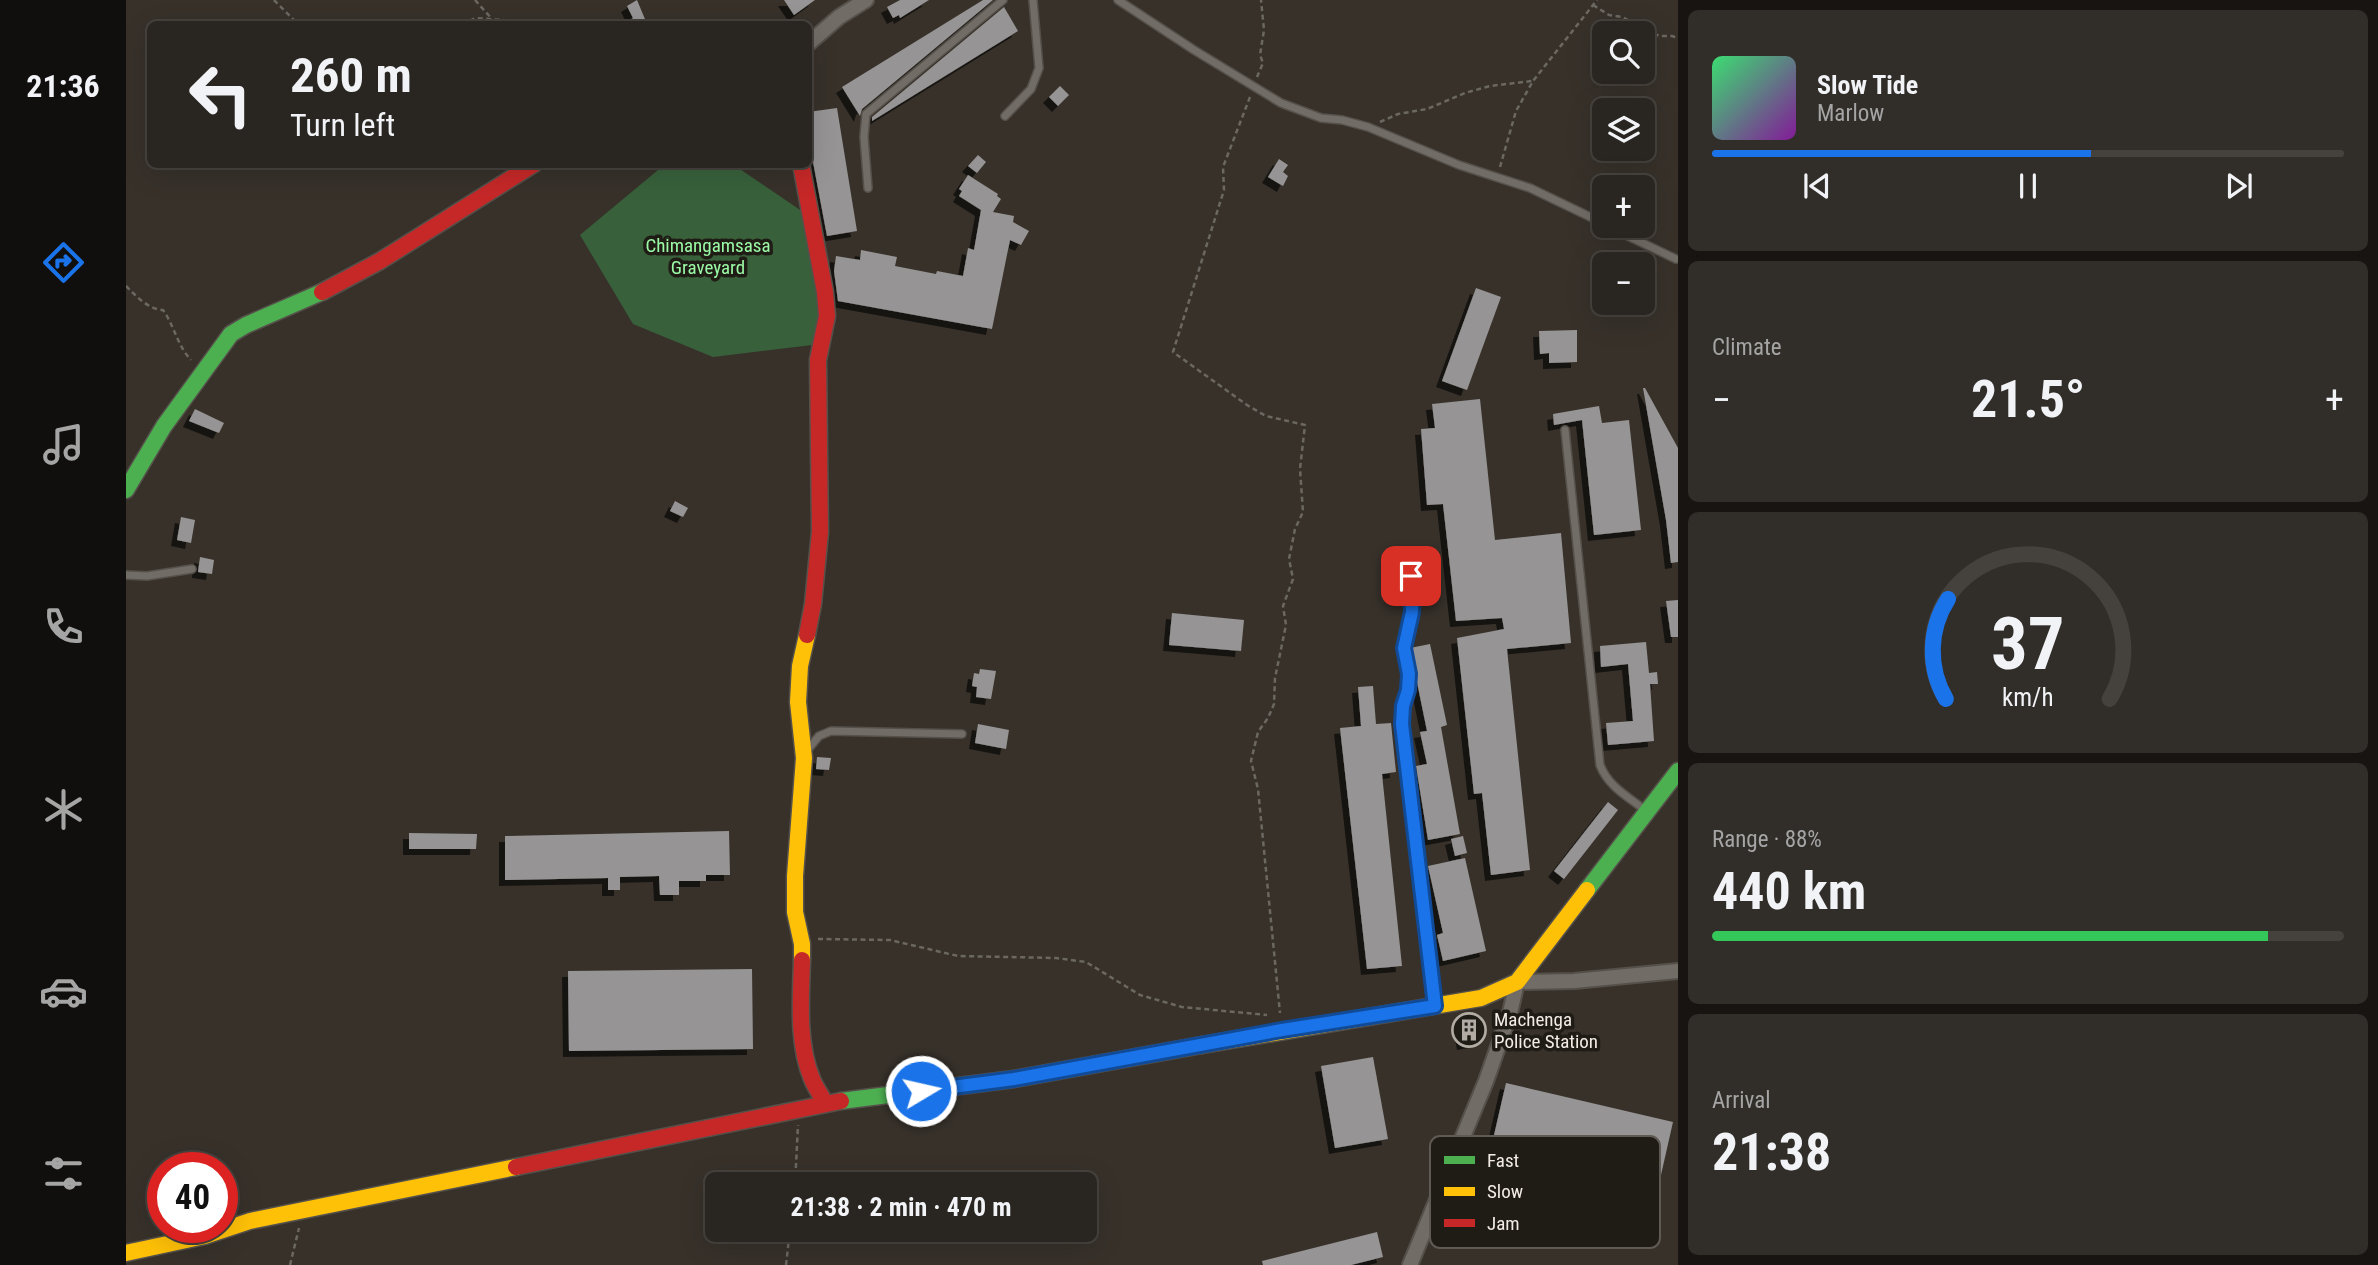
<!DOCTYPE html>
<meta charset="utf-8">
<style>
body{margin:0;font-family:"Roboto Condensed",sans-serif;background:#312d29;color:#f1f3f6;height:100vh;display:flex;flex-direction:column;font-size:26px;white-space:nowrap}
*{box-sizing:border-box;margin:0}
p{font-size:23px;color:#a5a5a5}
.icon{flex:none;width:38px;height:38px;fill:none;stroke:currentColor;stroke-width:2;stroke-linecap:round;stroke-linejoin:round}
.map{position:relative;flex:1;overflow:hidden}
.details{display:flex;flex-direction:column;gap:10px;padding:10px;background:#171412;width:700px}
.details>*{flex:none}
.guide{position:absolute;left:21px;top:21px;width:665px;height:147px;border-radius:10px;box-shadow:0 7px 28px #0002,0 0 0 2px #45423e;background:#292520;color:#f1f3f6;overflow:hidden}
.tools{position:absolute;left:1466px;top:21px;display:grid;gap:14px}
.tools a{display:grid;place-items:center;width:63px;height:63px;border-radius:10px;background:#292520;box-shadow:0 7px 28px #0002,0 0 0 2px #45423e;font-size:35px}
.speed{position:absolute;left:21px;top:1152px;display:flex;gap:14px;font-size:35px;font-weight:700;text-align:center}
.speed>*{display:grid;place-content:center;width:91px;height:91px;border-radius:50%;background:#292520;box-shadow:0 7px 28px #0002,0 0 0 2px #45423e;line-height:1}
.speed .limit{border:10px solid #d22;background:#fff;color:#111}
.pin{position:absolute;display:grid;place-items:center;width:60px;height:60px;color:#fff;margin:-30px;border-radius:14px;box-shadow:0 4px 10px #0006}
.me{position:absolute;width:77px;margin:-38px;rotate:81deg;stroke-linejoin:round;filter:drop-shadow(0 0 5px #0008)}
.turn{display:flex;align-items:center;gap:24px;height:147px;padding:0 28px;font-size:32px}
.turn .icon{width:91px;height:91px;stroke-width:2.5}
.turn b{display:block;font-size:49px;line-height:60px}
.big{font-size:52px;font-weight:700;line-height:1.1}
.details .card{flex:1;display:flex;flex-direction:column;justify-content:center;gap:10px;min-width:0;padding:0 24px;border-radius:10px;background:#312d29}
.details .dial{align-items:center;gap:0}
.dial svg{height:182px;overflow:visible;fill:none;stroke:#45423e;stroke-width:7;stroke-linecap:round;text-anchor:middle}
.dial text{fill:#f1f3f6;stroke:none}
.song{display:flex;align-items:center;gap:21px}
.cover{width:84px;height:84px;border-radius:10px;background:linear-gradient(135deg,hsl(140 70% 55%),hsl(290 70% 35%))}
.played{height:7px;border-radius:4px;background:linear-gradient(90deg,#1a73e8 60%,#45423e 60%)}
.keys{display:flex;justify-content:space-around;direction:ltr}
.heat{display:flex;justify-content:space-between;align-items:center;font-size:38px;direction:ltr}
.charge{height:10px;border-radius:5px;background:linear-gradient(90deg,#34c759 88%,#45423e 0)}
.trip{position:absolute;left:579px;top:1172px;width:392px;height:70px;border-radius:10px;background:#292520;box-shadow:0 7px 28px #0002,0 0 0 2px #45423e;font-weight:700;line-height:70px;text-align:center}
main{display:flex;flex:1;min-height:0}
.menu{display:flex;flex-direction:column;width:126px;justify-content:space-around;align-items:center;background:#100f0d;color:#a5a5a5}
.menu .icon{width:49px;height:49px}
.menu .selected{color:#1a73e8}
.menu b{font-size:32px;color:#f1f3f6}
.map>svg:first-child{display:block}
.green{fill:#38613b}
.building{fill:#969494;filter:url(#shadow)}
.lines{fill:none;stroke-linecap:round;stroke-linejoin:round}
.lane-casing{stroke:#55504a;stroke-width:10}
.street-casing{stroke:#55504a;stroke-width:18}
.fast-casing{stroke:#55504a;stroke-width:19}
.slow-casing{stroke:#55504a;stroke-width:19}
.jam-casing{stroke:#55504a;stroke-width:19}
.path{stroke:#6b6761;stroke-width:2.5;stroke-dasharray:5 3.5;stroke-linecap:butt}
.lane{stroke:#716c66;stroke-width:7}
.street{stroke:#716c66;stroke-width:14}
.fast{stroke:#4caf50;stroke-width:16}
.slow{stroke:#ffc107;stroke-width:16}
.jam{stroke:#c62828;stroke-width:16}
.route-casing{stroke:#114b97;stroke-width:18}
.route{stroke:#1a73e8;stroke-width:12}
.labels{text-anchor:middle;stroke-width:7;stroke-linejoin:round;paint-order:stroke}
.park-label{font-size:19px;fill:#9afaa5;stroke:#1f1b15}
.poi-label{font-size:19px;fill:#f3ece4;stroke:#1f1b15;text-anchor:start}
.key{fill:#1f1b15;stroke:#5f5a53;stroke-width:2}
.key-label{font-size:19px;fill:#f3ece4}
</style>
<main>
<nav class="menu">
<b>21:36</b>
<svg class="icon selected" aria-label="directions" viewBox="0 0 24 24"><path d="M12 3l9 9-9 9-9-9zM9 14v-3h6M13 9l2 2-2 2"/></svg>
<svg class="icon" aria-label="music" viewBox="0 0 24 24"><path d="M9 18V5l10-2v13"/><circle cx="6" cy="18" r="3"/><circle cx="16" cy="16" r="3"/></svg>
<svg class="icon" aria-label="phone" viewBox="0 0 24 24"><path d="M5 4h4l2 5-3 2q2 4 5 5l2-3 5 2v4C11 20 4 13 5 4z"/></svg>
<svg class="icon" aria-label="climate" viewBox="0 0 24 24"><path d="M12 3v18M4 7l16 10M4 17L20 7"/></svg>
<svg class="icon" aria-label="car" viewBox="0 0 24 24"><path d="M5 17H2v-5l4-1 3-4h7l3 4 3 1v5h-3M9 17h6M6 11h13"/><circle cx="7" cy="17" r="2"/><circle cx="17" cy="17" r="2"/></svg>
<svg class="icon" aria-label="filters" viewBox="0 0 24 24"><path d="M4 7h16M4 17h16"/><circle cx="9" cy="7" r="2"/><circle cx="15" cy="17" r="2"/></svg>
</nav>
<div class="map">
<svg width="1552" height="1265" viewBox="0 0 1552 1265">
<defs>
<filter id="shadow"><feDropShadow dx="-6" dy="6" stdDeviation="0" flood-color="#0009"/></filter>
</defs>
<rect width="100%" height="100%" fill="#37312a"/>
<polygon class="green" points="538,165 608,165 677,212 696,318 686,345 587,357 507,324 454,235"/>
<g class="building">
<polygon points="511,0 521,24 498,24 507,18 501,6"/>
<polygon points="658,0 689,0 668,15"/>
<polygon points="774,0 803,0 774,18 773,15 767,18 761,7"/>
<polygon points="857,0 867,0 736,109 734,116 716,87"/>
<polygon points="878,7 892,31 746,121 746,117"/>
<polygon points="934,86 943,95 932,106 923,97"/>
<polygon points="711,108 731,231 701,236 687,162 682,155 682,112"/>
<polygon points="852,155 860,162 851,173 842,166"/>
<polygon points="1153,159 1162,165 1157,172 1162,176 1157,186 1142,177"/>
<polygon points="842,175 872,194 871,196 875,199 867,212 888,216 887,222 903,231 895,245 884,240 866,329 712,301 708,271 710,256 734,260 735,250 771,257 769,266 810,274 811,271 837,276 842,248 848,250 855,210 833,196 836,191 833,189"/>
<polygon points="1350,288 1375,297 1341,390 1316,381"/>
<polygon points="1451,330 1451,362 1423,363 1423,353 1414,354 1413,331"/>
<polygon points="1517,388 1519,388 1552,448 1552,562 1545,563 1540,520"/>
<polygon points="1354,399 1369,540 1435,533 1445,643 1381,649 1404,870 1365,875 1356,793 1348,794 1331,638 1378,629 1376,618 1330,621 1317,504 1301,505 1295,429 1309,428 1306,404"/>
<polygon points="1473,406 1476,423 1503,420 1515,530 1468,535 1456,420 1428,425 1427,414"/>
<polygon points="69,409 98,423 93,433 63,421"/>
<polygon points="549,501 562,508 557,517 544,511"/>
<polygon points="55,517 69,520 65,543 51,540"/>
<polygon points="74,557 88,560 86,574 72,572"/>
<polygon points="1552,600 1552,637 1545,637 1540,601"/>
<polygon points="1046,613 1118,620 1115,651 1043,645"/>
<polygon points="1520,642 1523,673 1531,672 1532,684 1524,684 1528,741 1482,745 1480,723 1507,721 1502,664 1475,667 1474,646"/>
<polygon points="1304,644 1321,725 1315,727 1334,834 1302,840 1290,766 1301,764 1294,732 1301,731 1284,648"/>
<polygon points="854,669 870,671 865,699 850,697 851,687 846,686 848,673 853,674"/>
<polygon points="1247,686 1250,724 1265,723 1270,772 1256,774 1276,966 1241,969 1214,728 1235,726 1232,687"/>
<polygon points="852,724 883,730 880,749 849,743"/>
<polygon points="691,757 705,758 703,770 690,769"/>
<polygon points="1482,802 1492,810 1438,879 1428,871"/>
<polygon points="603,831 604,875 580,875 580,881 553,881 553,895 534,895 533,876 494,877 494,890 482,890 482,878 379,880 379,836"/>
<polygon points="283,833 351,834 350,849 283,849"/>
<polygon points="1337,836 1341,853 1329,856 1325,839"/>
<polygon points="1339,858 1360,951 1317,961 1311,935 1317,933 1302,866"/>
<polygon points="626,969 627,1049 443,1051 442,971"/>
<polygon points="1350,1015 1355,1041 1337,1044 1332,1018"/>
<polygon points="1247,1057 1262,1139 1209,1148 1195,1066"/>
<polygon points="1380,1083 1547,1122 1520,1241 1470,1230 1474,1210 1357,1183"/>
<polygon points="1251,1232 1257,1257 1225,1265 1137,1265 1136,1261"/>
</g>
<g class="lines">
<g class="lane-casing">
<g id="lane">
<polyline points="992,0 1068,50 1155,103 1195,118 1216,120 1242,127 1333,165 1404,188 1479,224"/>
<polyline points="879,116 905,89 913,68 907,0"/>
<polyline points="742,188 738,137 740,114 877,0"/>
<polyline points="1481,226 1550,259"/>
<path d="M1439,430l35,335c8,21 27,31 45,45"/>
<polyline points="0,575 21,576 66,569"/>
<polyline points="1285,577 1286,612 1278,647 1282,674 1282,690 1277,706 1276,724 1309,1005"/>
<polyline points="683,748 693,736 705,731 836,734"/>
</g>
</g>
<g class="street-casing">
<g id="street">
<polyline points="682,44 713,17 740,0"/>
<polyline points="1284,1265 1360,1081 1384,1013 1391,982 1448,981 1552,971"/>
</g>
</g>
<g class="fast-casing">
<g id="fast">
<polyline points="0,490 38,426 105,334 120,325 196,292"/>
<polyline points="1461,890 1552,771"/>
<polyline points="715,1101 888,1079 1076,1045"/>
</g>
</g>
<g class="slow-casing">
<g id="slow">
<polyline points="676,960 676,944 669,912 669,876 678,758 672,702 674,666 681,635"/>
<polyline points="1076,1045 1355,998 1391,982 1461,890"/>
<polyline points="0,1253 79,1236 124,1221 390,1167"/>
</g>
</g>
<g class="jam-casing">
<g id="jam">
<polyline points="675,164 699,292 701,316 692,360 694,532 687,604 681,635"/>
<polyline points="196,292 254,261 408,164"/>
<path d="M676,960c-1,39 -5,83 10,119 3,8 9,16 13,24"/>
<polyline points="390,1167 715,1101"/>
</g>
</g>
<g class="path">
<polyline points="148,0 172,24"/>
<polyline points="349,0 366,19"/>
<polyline points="1467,5 1483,15 1496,17 1533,36 1546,36 1552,38"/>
<polyline points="336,24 350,18 430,24"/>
<polyline points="1131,77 1137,63 1134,55 1138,30 1135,0"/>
<polyline points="1124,97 1097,167 1098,190 1047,352 1121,405 1140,416 1179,425 1174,469 1177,512 1169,529 1163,559 1167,579 1157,606 1160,625 1149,678 1148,704 1142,718 1132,732 1125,761 1132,789 1154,1013"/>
<polyline points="1254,122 1272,114 1301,109 1339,93 1364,86 1406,81"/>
<polyline points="1374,167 1390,111 1407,81 1471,0"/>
<path d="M0,286c11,11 22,23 37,24 12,17 14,35 28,50"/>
<polyline points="692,939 764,940 832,956 930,958 960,962 1014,995 1056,1007 1141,1015"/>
<polyline points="669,1185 672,1125"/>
<polyline points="164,1265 173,1228"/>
<polyline points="660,1265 664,1230"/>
</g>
<use href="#lane" class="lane"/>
<use href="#street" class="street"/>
<use href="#fast" class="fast"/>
<use href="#slow" class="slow"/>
<use href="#jam" class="jam"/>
</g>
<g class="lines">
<g class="route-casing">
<polyline id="route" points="795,1091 888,1079 1156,1030 1309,1006 1276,724 1277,706 1282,690 1283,674 1278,648 1286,612 1285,576"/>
</g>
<use href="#route" class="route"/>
</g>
<defs>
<g id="building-ring" transform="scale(1.75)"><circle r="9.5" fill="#1f1b15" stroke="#b1aba3" stroke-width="1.5"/><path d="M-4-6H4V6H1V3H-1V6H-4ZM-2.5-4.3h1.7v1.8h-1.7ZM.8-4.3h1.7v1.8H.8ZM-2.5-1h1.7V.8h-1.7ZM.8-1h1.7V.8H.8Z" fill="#b1aba3"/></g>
</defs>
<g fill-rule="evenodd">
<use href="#building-ring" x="1343" y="1030"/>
</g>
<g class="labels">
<g class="park-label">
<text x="582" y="252">Chimangamsasa<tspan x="582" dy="22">Graveyard</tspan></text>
</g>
<g class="poi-label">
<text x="1368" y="1026">Machenga<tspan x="1368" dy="22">Police Station</tspan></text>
</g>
</g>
<rect x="1304" y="1136" width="230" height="112" rx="10" class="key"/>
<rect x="1318" y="1156" width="31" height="8" fill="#4caf50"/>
<rect x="1318" y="1187" width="31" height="9" fill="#ffc107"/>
<rect x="1318" y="1219" width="31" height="8" fill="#c62828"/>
<g class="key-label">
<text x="1361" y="1167">Fast</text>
<text x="1361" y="1198">Slow</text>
<text x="1361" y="1230">Jam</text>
</g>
</svg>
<div class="tools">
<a><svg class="icon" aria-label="search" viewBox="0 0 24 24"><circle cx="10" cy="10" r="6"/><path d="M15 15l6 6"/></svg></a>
<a><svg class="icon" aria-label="layers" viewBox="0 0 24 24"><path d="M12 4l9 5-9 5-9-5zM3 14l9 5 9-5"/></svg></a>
<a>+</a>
<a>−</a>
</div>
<div class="speed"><div class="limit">40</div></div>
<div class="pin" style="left:1285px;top:576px;background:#d93025"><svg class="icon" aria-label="arrive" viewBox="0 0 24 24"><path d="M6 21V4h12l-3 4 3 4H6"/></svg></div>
<svg class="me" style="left:795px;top:1091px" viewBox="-20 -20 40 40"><circle r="17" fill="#1a73e8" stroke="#fff" stroke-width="3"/><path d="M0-11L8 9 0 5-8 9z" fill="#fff"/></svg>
<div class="trip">21:38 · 2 min · 470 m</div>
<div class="guide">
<div class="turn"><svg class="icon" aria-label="left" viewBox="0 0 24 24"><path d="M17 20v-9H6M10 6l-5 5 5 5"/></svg><div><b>260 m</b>Turn left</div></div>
</div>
</div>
<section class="details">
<div class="card">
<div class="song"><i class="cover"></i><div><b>Slow Tide</b><p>Marlow</p></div></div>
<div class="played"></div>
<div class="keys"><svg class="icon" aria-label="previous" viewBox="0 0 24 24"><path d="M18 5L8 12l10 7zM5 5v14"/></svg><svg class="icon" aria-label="pause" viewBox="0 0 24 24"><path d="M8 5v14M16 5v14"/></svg><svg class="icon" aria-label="next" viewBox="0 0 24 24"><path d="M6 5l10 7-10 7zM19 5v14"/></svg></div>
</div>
<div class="card"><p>Climate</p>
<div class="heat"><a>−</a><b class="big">21.5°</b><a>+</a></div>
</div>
<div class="card dial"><svg viewBox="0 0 100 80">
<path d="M14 69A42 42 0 1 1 86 69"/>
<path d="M14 69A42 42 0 0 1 15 25" stroke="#1a73e8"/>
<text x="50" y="56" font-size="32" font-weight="700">37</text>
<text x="50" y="72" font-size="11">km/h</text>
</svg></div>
<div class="card"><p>Range · 88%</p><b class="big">440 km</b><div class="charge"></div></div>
<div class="card"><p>Arrival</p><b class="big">21:38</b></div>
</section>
</main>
